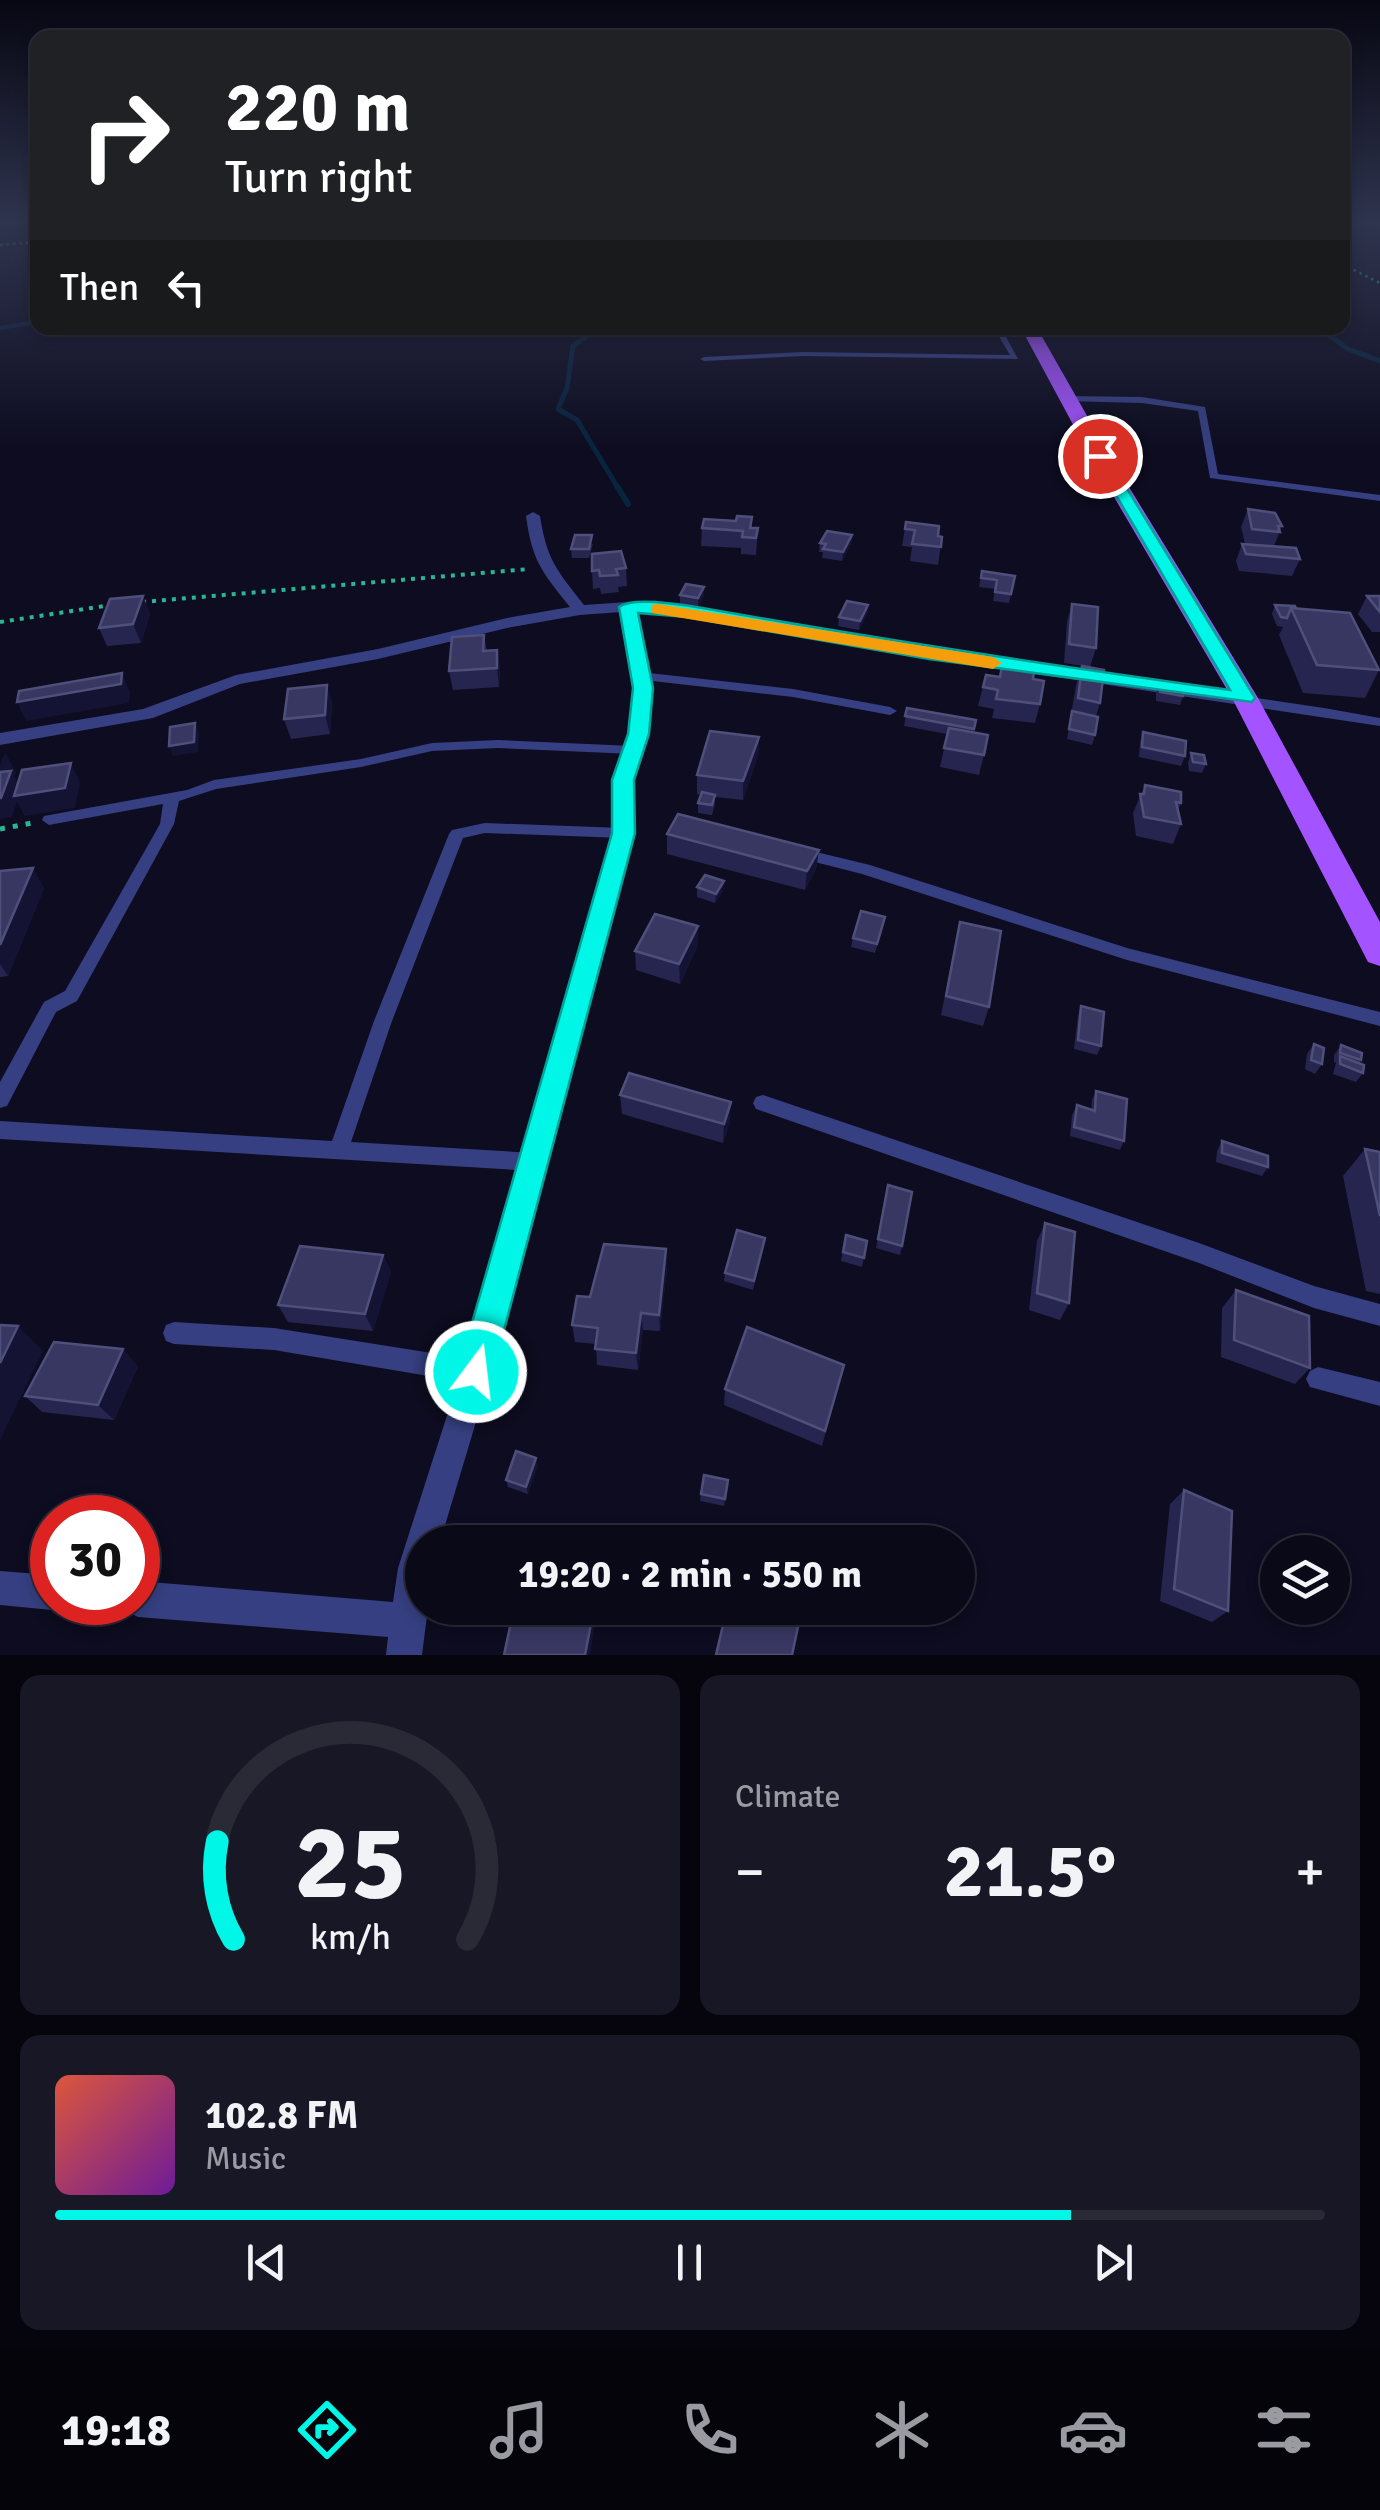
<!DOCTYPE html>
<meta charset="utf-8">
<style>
body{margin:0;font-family:Signika,sans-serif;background:#181725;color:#f1f3f6;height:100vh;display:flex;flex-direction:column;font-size:38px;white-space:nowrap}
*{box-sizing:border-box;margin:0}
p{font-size:32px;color:#999aa2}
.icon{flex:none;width:55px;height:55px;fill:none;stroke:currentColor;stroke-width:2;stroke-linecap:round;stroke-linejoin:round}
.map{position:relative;height:1655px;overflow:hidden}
.drawer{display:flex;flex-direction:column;gap:20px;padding:20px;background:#06050d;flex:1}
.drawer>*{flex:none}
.top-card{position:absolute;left:30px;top:30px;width:1320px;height:305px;border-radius:20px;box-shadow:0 5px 15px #0003,0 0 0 2px #2a2a37;background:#202124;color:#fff;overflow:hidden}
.buttons{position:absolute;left:1260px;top:1535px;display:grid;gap:20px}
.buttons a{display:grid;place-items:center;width:90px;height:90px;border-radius:50%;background:#0a0918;box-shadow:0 5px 15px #0003,0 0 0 2px #2a2a37;font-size:50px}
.speed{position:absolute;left:30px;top:1495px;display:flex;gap:20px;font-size:50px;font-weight:700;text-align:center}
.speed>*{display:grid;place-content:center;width:130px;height:130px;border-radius:50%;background:#0a0918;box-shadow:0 5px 15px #0003,0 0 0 2px #2a2a37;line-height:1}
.speed .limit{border:15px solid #d22;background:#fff;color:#111}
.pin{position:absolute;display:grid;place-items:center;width:85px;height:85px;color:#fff;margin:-42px;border:5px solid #fff;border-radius:50%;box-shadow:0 2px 10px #0007}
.me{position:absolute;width:110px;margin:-55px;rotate:15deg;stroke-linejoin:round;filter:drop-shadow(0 0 8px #0008)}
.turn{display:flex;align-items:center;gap:35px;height:210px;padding:0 30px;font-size:45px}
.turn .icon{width:130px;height:130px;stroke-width:2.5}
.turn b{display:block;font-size:70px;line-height:85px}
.then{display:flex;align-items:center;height:95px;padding:0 30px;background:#0003;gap:20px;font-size:38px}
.big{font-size:75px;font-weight:700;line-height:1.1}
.drawer .tile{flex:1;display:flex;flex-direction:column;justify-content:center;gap:15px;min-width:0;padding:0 35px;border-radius:20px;background:#181725}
.drawer .dial{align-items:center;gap:0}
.dial svg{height:260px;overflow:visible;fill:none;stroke:#2a2a37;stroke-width:7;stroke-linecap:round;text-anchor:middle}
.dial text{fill:#f1f3f6;stroke:none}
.song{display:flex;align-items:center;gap:30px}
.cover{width:120px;height:120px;border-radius:15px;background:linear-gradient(135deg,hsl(10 70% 55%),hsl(280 70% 35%))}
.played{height:10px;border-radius:5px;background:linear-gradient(90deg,#00f7e7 80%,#2a2a37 80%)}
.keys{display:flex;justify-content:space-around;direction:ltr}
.heat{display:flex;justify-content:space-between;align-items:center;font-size:55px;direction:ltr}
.drawer .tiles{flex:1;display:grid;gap:20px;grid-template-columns:1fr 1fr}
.tile:last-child{grid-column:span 2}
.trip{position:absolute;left:405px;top:1525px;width:570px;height:100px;border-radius:50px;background:#0a0918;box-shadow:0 5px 15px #0003,0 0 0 2px #2a2a37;font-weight:700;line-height:100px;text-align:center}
.tab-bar{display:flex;height:160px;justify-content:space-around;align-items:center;background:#04040a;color:#999aa2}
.tab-bar .icon{width:70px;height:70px}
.tab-bar .current{color:#00f7e7}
.tab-bar b{font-size:45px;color:#f1f3f6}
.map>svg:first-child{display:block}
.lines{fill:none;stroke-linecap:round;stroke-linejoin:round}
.stream-far2{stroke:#08243e;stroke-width:4}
.stream-far1{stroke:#08243e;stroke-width:5}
.stream{stroke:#08243e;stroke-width:6}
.path-far2{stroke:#2bb495;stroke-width:2.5;stroke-dasharray:2.5 4;stroke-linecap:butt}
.path-far1{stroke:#2bb495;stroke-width:4;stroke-dasharray:4 6;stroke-linecap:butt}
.path{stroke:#2bb495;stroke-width:5;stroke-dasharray:5 8;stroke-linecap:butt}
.lane{fill:#363f81;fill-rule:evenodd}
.street{fill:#363f81;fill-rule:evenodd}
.primary{fill:#a353ff;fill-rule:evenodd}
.wall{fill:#26254f}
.shaded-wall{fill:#151334}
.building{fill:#383762;stroke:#4f4f7b;stroke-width:2.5}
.route{fill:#00f7e7;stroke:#00a196;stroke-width:2.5}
.slow{fill:#f59e0b}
</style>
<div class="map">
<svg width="1380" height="1655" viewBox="0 0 1380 1655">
<rect width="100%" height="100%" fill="#0d0c20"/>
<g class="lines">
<g class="stream-far2">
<polyline points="0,328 38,322"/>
<polyline points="40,328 112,334 156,328"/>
<polyline points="180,328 201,328"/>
<polyline points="1320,328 1334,338"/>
<polyline points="584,338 598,328"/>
</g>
<g class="stream-far1">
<polyline points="587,336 573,346 567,388 558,409 577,420 618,488"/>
<polyline points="1330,336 1348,349 1380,361"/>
</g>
<polyline class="stream" points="617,486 628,504"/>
<g class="path-far2">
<polyline points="0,223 15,220"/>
<polyline points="0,245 38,242"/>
<polyline points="1342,264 1380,283"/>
</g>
<g class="path-far1">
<polyline points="142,602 529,569"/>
<polyline points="0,622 111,605"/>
</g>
<polyline class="path" points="0,829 32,823"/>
<g class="lane">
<polygon points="994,328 1001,328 1018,359 803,356 704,361 700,359 704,357 803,352 1010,355"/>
<polygon points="1068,396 1142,397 1205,407 1218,474 1380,495 1380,501 1210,478 1198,411 1142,403 1065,401 1065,397"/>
<polygon points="628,603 741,616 929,650 1324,708 1380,718 1380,726 929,658 741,623 624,609 622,607"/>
<polygon points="640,672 793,689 890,707 897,711 890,715 793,697 635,679 634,676"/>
<polygon points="498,740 633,746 640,750 633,754 498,748 432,751 361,767 216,789 179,801 174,824 77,1001 56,1012 7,1106 0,1108 0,1082 44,1002 65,991 160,824 163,804 49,825 42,820 44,816 187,790 214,780 361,759 432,743"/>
<polygon points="485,823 623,828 631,833 623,838 485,833 463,838 392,1021 351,1142 533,1153 540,1156 543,1162 540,1168 533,1171 0,1139 0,1121 332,1141 374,1021 449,834 452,830"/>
<polygon points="812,851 870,865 1127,948 1380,1012 1380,1026 1127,960 862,874 807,860 804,856"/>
<polygon points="763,1095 1199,1243 1314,1286 1380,1304 1380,1326 1314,1308 1199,1263 756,1109 753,1103 756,1097"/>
<polygon points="174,1322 274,1328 476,1360 484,1364 488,1372 484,1380 476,1384 274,1350 174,1344 166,1341 163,1333 166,1325"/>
<polygon points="1318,1367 1380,1382 1380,1406 1310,1387 1306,1379 1310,1371"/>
</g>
<g class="street">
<path d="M533,512l7,4c7,45 17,54 44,89l44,-3 8,5 16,80 -5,47 -14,46v53l-142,539 -51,170h-18v66h6l-6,47h-36l2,-18 -250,-20 -12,-6 -4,-9h16v-21l255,21 5,-34 63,-196 152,-539v-53l16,-46 5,-47 -13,-75 -41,3 -73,13 -129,31 -138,25 -87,34 -153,27v-12l143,-24 93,-34 142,-26 129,-31 63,-11c-28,-35 -38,-46 -44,-91z"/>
<polygon points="0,1571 52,1575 52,1602 64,1604 52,1610 0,1605"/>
</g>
<polygon class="primary" points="1021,328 1037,328 1110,456 1258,698 1380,922 1380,966 1368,962 1232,698 1090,456"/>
</g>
<g class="wall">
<polygon points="1248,509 1282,526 1274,546 1300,559 1292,576 1239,571 1236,561 1242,544 1245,544 1241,527"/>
<polygon points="752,517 752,528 758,528 756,555 741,554 741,548 701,546 702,528"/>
<polygon points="906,522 942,537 938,565 910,561 912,547 902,546"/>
<polygon points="852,535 851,544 842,561 822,558 823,552 819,552 820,543"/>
<polygon points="593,544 589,558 572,558 571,549"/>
<polygon points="626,568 627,586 618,587 619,592 601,594 600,588 593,589 592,571"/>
<polygon points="982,571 1015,576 1009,603 993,601 995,589 979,587"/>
<polygon points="680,595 704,596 698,607 680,604"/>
<polygon points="143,596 150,614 141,643 107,646 99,628"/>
<polygon points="1367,596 1380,596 1380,632 1372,632 1358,614"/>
<polygon points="1072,604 1096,648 1090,667 1064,663 1067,622"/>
<polygon points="868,605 867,614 859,630 838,626 839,617"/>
<polygon points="1275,605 1296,608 1379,670 1365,698 1303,693 1279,635 1283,627 1277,626 1272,614"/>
<polygon points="484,635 487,651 497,650 500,669 499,687 453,690 449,671"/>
<polygon points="1082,666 1100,703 1096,716 1095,735 1092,745 1067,739 1076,685"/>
<polygon points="986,675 1000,677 1033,679 1040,704 1035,723 992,718 994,709 978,706"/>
<polygon points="1159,684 1183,696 1180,705 1156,701 1156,693"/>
<polygon points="327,685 332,703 330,734 291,739 284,719"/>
<polygon points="907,708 976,720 974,732 984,755 979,775 940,767 947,734 904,726"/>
<polygon points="1143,732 1185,756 1181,766 1139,757 1140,742"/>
<polygon points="759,737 758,756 743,800 715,797 715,804 712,815 698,813 698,803 701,795 697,794 697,775"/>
<polygon points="1191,753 1206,764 1202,773 1189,771 1188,763"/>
<polygon points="1145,785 1181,803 1178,810 1181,824 1173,844 1136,836 1133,813"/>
<polygon points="667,834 819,850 816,869 805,890 667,854"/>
<polygon points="0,871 44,888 8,976 0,977"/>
<polygon points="697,887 723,891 715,903 697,897"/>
<polygon points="885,917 875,953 851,947 853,938"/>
<polygon points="960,922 989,1007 983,1026 941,1015"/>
<polygon points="698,945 680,984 636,970 635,951"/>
<polygon points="1081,1006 1101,1046 1097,1055 1074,1049 1078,1016"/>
<polygon points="1314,1044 1322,1064 1315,1074 1305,1069 1307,1054"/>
<polygon points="1341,1045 1361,1060 1359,1063 1363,1073 1356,1082 1333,1074 1336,1063 1334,1062 1334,1055"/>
<polygon points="1096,1091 1124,1141 1120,1150 1070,1136 1072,1115 1077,1105 1091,1110 1092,1100"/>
<polygon points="620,1095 730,1121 723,1143 622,1114"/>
<polygon points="1222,1141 1268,1167 1262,1176 1216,1162 1217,1151"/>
<polygon points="1365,1149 1380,1152 1380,1294 1366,1291 1343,1176"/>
<polygon points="888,1185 902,1246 900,1255 876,1248"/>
<polygon points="1045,1223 1069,1303 1060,1320 1029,1310 1037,1241"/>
<polygon points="846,1235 867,1241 862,1267 841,1261"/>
<polygon points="765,1238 753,1290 724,1281 725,1273"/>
<polygon points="383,1255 391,1272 373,1331 288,1322 278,1305"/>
<polygon points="667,1267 660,1331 643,1330 638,1370 597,1365 596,1344 575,1342 572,1325 590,1297"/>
<polygon points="1236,1290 1310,1368 1295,1384 1221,1357 1222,1308"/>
<polygon points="844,1365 822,1446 724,1405 725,1389"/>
<polygon points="138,1366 114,1420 42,1412 25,1396"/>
<polygon points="538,1465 528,1494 508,1487 506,1480"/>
<polygon points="728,1480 724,1506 700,1501 701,1494"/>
<polygon points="1184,1490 1228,1611 1212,1622 1160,1601 1170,1504"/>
</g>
<g class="shaded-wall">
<polygon points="852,535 851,544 842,561 843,552"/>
<polygon points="704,587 704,596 698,607 698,598"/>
<polygon points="143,596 150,614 141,643 133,624"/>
<polygon points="868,605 867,614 859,630 860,621"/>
<polygon points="497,650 500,669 499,687 497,668"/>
<polygon points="122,673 130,692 129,703 26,721 17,702"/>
<polygon points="327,685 332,703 330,734 325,715"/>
<polygon points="195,723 199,733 198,752 173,756 169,746"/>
<polygon points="759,737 758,756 743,800 743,781"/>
<polygon points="5,752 16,772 14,776 22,790 71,763 80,782 75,808 25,816 17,802 12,817 0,819 0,765"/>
<polygon points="819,850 816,869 805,890 807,871"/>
<polygon points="33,868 44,888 8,976 0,964 0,945"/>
<polygon points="724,881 723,891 715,903 716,894"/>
<polygon points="698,926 698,945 680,984 679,964"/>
<polygon points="731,1102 730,1121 723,1143 724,1124"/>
<polygon points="666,1249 667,1267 660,1331 659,1315"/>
<polygon points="383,1255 391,1272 373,1331 365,1314"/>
<polygon points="641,1313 643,1330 638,1370 636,1353"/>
<polygon points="18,1326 43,1351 0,1440 0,1363"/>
<polygon points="123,1349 138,1366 114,1420 98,1405"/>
<polygon points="536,1458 538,1465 528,1494 526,1487"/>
<polygon points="594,1608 598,1608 590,1655 585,1655"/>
</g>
<g class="building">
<polygon points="1248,509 1275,513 1282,526 1278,526 1280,532 1252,529"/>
<polygon points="737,516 752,517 750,528 758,528 756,538 742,537 743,531 702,528 704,519 736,521"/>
<polygon points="906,522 939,526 938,536 942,537 941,547 912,544 915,530 905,529"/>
<polygon points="827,531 852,535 843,552 823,549 826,544 820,543"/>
<polygon points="575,535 592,535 589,549 571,549"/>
<polygon points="1242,544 1296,548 1300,559 1246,554"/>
<polygon points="621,551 626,568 616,569 618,575 600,576 599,570 592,571 592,554"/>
<polygon points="982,571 1015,576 1011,594 995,592 997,580 981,578"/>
<polygon points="686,584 704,587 698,598 680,595"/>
<polygon points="143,596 133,624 99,628 110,599"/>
<polygon points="1367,596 1380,596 1380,612"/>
<polygon points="847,601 868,605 860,621 839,617"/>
<polygon points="1072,604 1098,607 1096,648 1069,644"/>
<polygon points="1275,605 1295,606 1296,608 1291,608 1287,618 1281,617"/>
<polygon points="1291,608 1350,613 1379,670 1317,665"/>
<polygon points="484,635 483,651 497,650 497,668 449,671 452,637"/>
<polygon points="1002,666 1034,672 1033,679 1044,681 1040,704 996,699 998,690 983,687 986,675 1000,677"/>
<polygon points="1082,666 1104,670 1100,703 1078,698"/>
<polygon points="122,673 121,684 17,702 19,691"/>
<polygon points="1159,684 1183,688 1183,696 1160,692"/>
<polygon points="327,685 325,715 284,719 288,689"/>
<polygon points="907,708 976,720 974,729 905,716"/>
<polygon points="1072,711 1098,717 1095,735 1069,729"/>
<polygon points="195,723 194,742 169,746 170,727"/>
<polygon points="949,728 988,735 984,755 944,748"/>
<polygon points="710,731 759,737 743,781 697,775"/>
<polygon points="1143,732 1186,741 1185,756 1142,747"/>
<polygon points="1191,753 1204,755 1206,764 1193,762"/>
<polygon points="71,763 65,788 14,796 22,770"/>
<polygon points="11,771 1,798 0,798 0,772"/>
<polygon points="1145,785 1181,792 1181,803 1176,802 1181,824 1144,817 1140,794 1144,794"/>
<polygon points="702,792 715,795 712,805 698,803"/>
<polygon points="678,814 819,850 807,871 667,834"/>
<polygon points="33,868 0,945 0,871"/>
<polygon points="705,875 724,881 716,894 697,887"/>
<polygon points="861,911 885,917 877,944 853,938"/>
<polygon points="655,914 698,926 679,964 635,951"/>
<polygon points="960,922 1001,931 989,1007 946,996"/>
<polygon points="1081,1006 1104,1012 1101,1046 1078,1040"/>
<polygon points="1314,1044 1324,1048 1322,1064 1311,1060"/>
<polygon points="1341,1045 1362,1053 1361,1060 1340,1053"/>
<polygon points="1340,1056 1364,1065 1363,1073 1340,1064"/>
<polygon points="629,1073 731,1102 724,1124 620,1095"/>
<polygon points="1096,1091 1127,1099 1124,1141 1074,1127 1077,1105 1095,1111"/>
<polygon points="1222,1141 1268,1156 1268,1167 1222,1153"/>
<polygon points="1365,1149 1380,1152 1380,1216"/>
<polygon points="888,1185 912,1192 902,1246 878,1239"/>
<polygon points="1045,1223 1075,1232 1069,1303 1037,1293"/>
<polygon points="737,1230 765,1238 754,1281 725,1273"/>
<polygon points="846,1235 867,1241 864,1258 843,1252"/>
<polygon points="604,1244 666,1249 659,1315 641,1313 636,1353 595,1349 598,1328 572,1325 577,1296 590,1297"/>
<polygon points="300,1246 383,1255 365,1314 278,1305"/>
<polygon points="1236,1290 1309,1316 1310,1368 1234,1340"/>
<polygon points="0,1325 18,1326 0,1363"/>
<polygon points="747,1327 844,1365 825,1431 725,1389"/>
<polygon points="54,1342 123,1349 98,1405 25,1396"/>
<polygon points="516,1451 536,1458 526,1487 506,1480"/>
<polygon points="704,1475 728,1480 725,1499 701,1494"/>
<polygon points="1184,1490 1232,1511 1228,1611 1174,1589"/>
<polygon points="514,1608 594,1608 585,1655 504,1655"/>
<polygon points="727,1608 802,1608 792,1655 716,1655"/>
</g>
<linearGradient id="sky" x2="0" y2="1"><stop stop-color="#070712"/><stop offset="0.49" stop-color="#2f344e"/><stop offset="1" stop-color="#2f344e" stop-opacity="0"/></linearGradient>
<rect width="1380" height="452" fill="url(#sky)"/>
<path class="route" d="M1100,452l7,4 148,242 -3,4 -323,-43 -242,-42 -49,-4 15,75 -4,46 -15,46 1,53 -142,539 -5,13 -12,5 -13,-5 -5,-13 154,-539v-53l16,-46 5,-46 -14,-81c17,-13 89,2 112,6 166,29 332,54 499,77l-137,-234z"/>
<polygon class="slow" points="658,604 993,657 1002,663 993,669 652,613 652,605"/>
</svg>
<div class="buttons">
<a><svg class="icon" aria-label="layers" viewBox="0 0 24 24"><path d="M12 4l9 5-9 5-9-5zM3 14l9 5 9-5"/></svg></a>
</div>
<div class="speed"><div class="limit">30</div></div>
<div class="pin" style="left:1100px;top:456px;background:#d93025"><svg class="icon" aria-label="arrive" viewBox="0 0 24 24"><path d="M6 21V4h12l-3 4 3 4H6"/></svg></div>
<svg class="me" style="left:476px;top:1372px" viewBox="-20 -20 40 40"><circle r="17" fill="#00f7e7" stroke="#fff" stroke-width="3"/><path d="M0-11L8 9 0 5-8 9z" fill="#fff"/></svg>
<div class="trip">19:20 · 2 min · 550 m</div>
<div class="top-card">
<div class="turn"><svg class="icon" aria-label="right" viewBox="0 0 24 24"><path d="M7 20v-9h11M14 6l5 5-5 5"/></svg><div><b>220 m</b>Turn right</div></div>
<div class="then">Then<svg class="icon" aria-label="left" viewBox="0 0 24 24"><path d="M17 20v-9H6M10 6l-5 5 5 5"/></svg></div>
</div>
</div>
<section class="drawer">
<div class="tiles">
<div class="tile dial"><svg viewBox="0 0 100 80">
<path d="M14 69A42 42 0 1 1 86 69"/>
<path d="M14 69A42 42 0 0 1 9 39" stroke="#00f7e7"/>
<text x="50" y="56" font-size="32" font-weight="700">25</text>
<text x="50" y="72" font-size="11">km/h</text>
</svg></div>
<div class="tile"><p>Climate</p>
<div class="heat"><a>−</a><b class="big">21.5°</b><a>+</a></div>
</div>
<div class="tile">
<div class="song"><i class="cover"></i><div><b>102.8 FM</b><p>Music</p></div></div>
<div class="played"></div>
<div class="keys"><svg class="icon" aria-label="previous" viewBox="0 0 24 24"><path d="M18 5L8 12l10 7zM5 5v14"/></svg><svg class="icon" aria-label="pause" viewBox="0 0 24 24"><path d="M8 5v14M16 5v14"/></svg><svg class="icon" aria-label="next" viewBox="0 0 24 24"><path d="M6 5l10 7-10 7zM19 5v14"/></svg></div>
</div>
</div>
</section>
<nav class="tab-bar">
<b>19:18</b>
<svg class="icon current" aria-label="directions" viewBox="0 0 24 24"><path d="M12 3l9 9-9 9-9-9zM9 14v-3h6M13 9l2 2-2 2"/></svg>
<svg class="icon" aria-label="music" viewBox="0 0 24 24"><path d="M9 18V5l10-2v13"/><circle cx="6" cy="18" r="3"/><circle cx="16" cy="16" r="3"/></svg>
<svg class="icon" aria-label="phone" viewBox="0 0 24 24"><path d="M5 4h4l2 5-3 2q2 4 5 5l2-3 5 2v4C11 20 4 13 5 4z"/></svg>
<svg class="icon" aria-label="climate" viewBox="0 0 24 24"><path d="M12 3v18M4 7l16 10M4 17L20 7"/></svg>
<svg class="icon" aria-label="car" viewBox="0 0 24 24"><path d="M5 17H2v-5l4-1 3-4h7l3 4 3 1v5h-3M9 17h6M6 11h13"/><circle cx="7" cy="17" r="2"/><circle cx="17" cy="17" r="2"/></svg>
<svg class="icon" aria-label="filters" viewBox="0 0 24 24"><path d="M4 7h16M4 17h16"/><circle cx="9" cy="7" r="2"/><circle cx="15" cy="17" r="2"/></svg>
</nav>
